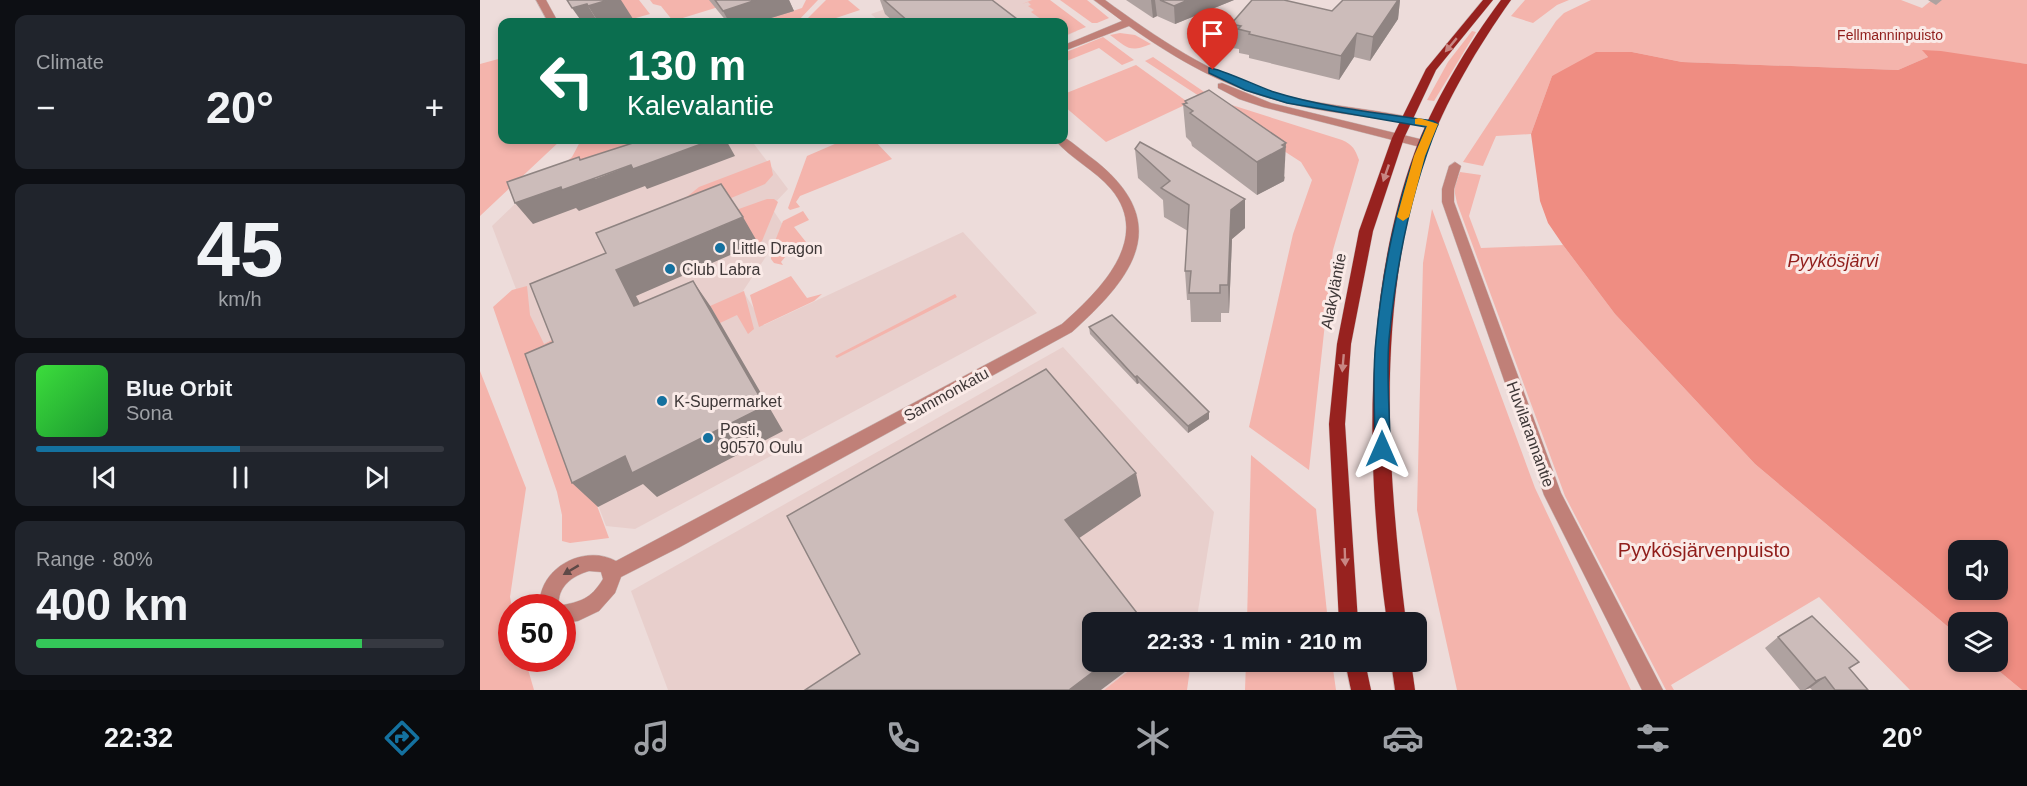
<!DOCTYPE html>
<meta charset="utf-8">
<style>
body{margin:0;font-family:Arial,sans-serif;background:#20242c;color:#f1f3f6;height:100vh;display:flex;flex-direction:column;font-size:22px;white-space:nowrap}
*{box-sizing:border-box;margin:0}
p{font-size:20px;color:#9ea1a6}
.icon{flex:none;width:33px;height:33px;fill:none;stroke:currentColor;stroke-width:2;stroke-linecap:round;stroke-linejoin:round}
.map{position:relative;flex:1;overflow:hidden}
.details{display:flex;flex-direction:column;gap:15px;padding:15px;background:#0d0f14;width:480px}
.details>*{flex:none}
.top-card{position:absolute;left:18px;top:18px;width:570px;height:126px;border-radius:12px;box-shadow:0 3px 9px #0003;background:#0b6e4f;color:#fff;overflow:hidden}
.fabs{position:absolute;left:1468px;top:540px;display:grid;gap:12px}
.fabs a{display:grid;place-items:center;width:60px;height:60px;border-radius:12px;background:#171b24;box-shadow:0 3px 9px #0003;font-size:30px}
.speed{position:absolute;left:18px;top:594px;display:flex;gap:12px;font-size:30px;font-weight:700;text-align:center}
.speed>*{display:grid;place-content:center;width:78px;height:78px;border-radius:50%;background:#171b24;box-shadow:0 3px 9px #0003;line-height:1}
.speed .limit{border:9px solid #d22;background:#fff;color:#111}
.pin{position:absolute;display:grid;place-items:center;width:51px;height:51px;color:#fff;margin:-62px -26px;border-radius:50% 50% 50% 0;rotate:-45deg;box-shadow:0 0 6px #0007}
.pin .icon{rotate:45deg}
.me{position:absolute;width:66px;margin:-33px;rotate:0deg;stroke-linejoin:round;filter:drop-shadow(0 0 4px #0008)}
.turn{display:flex;align-items:center;gap:21px;height:126px;padding:0 30px;font-size:27px}
.turn .icon{width:78px;height:78px;stroke-width:2.5}
.turn b{display:block;font-size:42px;line-height:51px}
.big{font-size:45px;font-weight:800;line-height:1.1}
.details .card{flex:1;display:flex;flex-direction:column;justify-content:center;gap:9px;min-width:0;padding:0 21px;border-radius:12px;background:#20242c}
.details .dial{align-items:center;gap:0}
.dial b{font-size:78px;line-height:1}
.song{display:flex;align-items:center;gap:18px}
.cover{width:72px;height:72px;border-radius:9px;background:linear-gradient(135deg,hsl(120 70% 55%),hsl(130 70% 35%))}
.played{height:6px;border-radius:3px;background:linear-gradient(90deg,#14719f 50%,#363941 50%)}
.keys{display:flex;justify-content:space-around;direction:ltr}
.heat{display:flex;justify-content:space-between;align-items:center;font-size:33px;direction:ltr}
.charge{height:9px;border-radius:4px;background:linear-gradient(90deg,#34c759 80%,#363941 0)}
.trip{position:absolute;left:602px;top:612px;width:345px;height:60px;border-radius:12px;background:#171b24;box-shadow:0 3px 9px #0003;font-weight:800;line-height:60px;text-align:center}
.tab-bar{display:flex;height:96px;justify-content:space-around;align-items:center;background:#090b0e;color:#9ea1a6}
.tab-bar .icon{width:42px;height:42px}
.tab-bar .current{color:#14719f}
.tab-bar b{font-size:27px;color:#f1f3f6}
main{display:flex;flex:1;min-height:0}
.map>svg:first-child{display:block}
.built{fill:#e8cfcc}
.green{fill:#f4b4ac}
.water{fill:#ef8d82;fill-rule:evenodd}
.lines{fill:none;stroke-linecap:round;stroke-linejoin:round}
.minor-casing{stroke:#cabbb9;stroke-width:1}
.major-casing{stroke:#cabbb9;stroke-width:1}
.minor{fill:#c08078;fill-rule:evenodd}
.major{fill:#97221f;fill-rule:evenodd}
.wall{fill:#afa2a0}
.shaded-wall{fill:#8f8482}
.building{fill:#ccbcba;stroke:#8f8482;stroke-width:1.5}
.oneway{fill:#c88683}
.oneway2{fill:#5e4947}
.route{fill:#14719f;stroke:#0d4967;stroke-width:1.5}
.slow{fill:#f59e0b}
.poi-dot{fill:#14719f;stroke:#faeae7;stroke-width:2}
.labels{text-anchor:middle;stroke-width:6;stroke-linejoin:round;paint-order:stroke}
.far-park-label{font-size:14px;fill:#901d1a;stroke:#faeae7}
.poi-label{font-size:16px;fill:#3e3737;stroke:#faeae7;text-anchor:start}
.street-label{font-size:16px;fill:#3e3737;stroke:#faeae7}
.water-label{font-size:18px;font-style:italic;fill:#911e1b;stroke:#faeae7}
.near-park-label{font-size:20px;fill:#901d1a;stroke:#faeae7}
</style>
<main>
<section class="details">
<div class="card"><p>Climate</p>
<div class="heat"><a>−</a><b class="big">20°</b><a>+</a></div>
</div>
<div class="card dial"><b>45</b><p>km/h</p></div>
<div class="card">
<div class="song"><i class="cover"></i><div><b>Blue Orbit</b><p>Sona</p></div></div>
<div class="played"></div>
<div class="keys"><svg class="icon" aria-label="previous" viewBox="0 0 24 24"><path d="M18 5L8 12l10 7zM5 5v14"/></svg><svg class="icon" aria-label="pause" viewBox="0 0 24 24"><path d="M8 5v14M16 5v14"/></svg><svg class="icon" aria-label="next" viewBox="0 0 24 24"><path d="M6 5l10 7-10 7zM19 5v14"/></svg></div>
</div>
<div class="card"><p>Range · 80%</p><b class="big">400 km</b><div class="charge"></div></div>
</section>
<div class="map">
<svg width="1547" height="690" viewBox="0 0 1547 690">
<rect width="100%" height="100%" fill="#eddcda"/>
<g class="built">
<polygon points="431,0 554,0 597,31 584,37 584,22 400,22 391,14"/>
<polygon points="210,140 271,140 308,189 291,207 305,228 263,291 284,325 483,232 557,313 155,529 126,526 12,226 36,203"/>
<polygon points="583,347 734,512 717,617 710,622 612,622 612,662 660,662 624,690 188,690 151,591"/>
</g>
<g class="green">
<polygon points="140,0 159,0 170,14 145,21"/>
<polygon points="170,0 261,0 193,21 181,6 173,4"/>
<polygon points="326,0 338,0 317,22 278,22 322,8"/>
<polygon points="346,0 368,0 380,10 344,22 324,22"/>
<polygon points="552,0 570,0 606,27 584,36 584,22 565,22 551,12 554,10 548,6 551,5 548,2 542,4"/>
<polygon points="580,0 607,0 629,18 617,23 612,23"/>
<polygon points="1045,0 1089,0 1077,5 1053,23 1031,16"/>
<polygon points="1111,0 1421,0 1442,8 1452,0 1547,0 1547,64 1443,51 1448,57 1418,70 1202,62 1152,52 1072,76 1051,134 1016,136 1003,166 983,162 1076,21 1084,13"/>
<polygon points="992,31 996,32 954,101 947,100 968,62"/>
<path d="M640,33l15,2 16,9c-22,9 -23,4 -41,-9z"/>
<polygon points="623,37 654,60 642,65 619,48 584,62 584,53"/>
<path d="M673,57l63,43 126,40c11,5 13,9 17,20l-26,90 -24,220 -60,-43 44,-193 19,-54 -11,-18 -156,-101z"/>
<polygon points="22,58 22,140 81,140 0,216 0,64"/>
<polygon points="656,65 709,103 626,142 584,106 584,94"/>
<polygon points="101,140 210,140 74,173 92,157"/>
<polygon points="364,140 394,140 412,159 320,196 316,202 320,207 310,210 308,208 327,156"/>
<polygon points="290,160 293,175 285,184 212,214 203,200 219,187"/>
<polygon points="980,172 1001,175 989,216 1001,248 1083,245 1135,314 1275,464 1479,636 1479,662 1508,662 1542,690 1430,690 1339,597 1191,685 1194,690 1186,690 1085,496 977,203 974,189"/>
<polygon points="287,199 294,199 298,202 282,241 278,243 256,210"/>
<polygon points="952,209 1055,488 1151,690 977,690 937,510 943,263"/>
<polygon points="323,211 329,220 314,227 326,242 315,245 301,262 303,265 294,263 291,259 291,251 303,221"/>
<polygon points="311,276 327,298 342,294 334,301 279,327 270,295"/>
<polygon points="47,286 50,315 64,344 78,337 96,301 221,310 264,291 274,329 268,334 257,315 240,323 231,307 70,379 129,538 90,543 82,541 82,515 77,492 13,307 32,290"/>
<polygon points="475,294 477,297 357,358 355,356"/>
<polygon points="0,371 46,488 30,597 32,607 32,658 45,659 54,690 0,690"/>
<polygon points="771,455 836,509 848,622 767,622"/>
<polygon points="660,662 711,662 707,690 624,690"/>
<polygon points="766,662 852,662 856,690 765,690"/>
</g>
<path class="water" d="M1442,50l19,1 86,13v626h-5l-34,-28h10v-40h-39v14l-204,-172 -140,-150 -52,-69 -15,-22 -8,-22 -9,-67 21,-58 44,-24h36l50,10 216,8 30,-13zM1479,550h39v40h-39z"/>
<g class="lines">
<g class="minor-casing">
<g id="minor">
<polygon points="56,0 66,0 78,22 68,22"/>
<path d="M614,0h11c51,37 107,76 169,93 53,14 109,16 163,30l2,2 -6,3c-56,-12 -116,-14 -171,-32 -48,-15 -92,-41 -133,-70l-65,25v-6l58,-24z"/>
<polygon points="742,83 791,103 948,141 950,144 944,148 783,107 759,99 738,88 738,84"/>
<path d="M584,137c11,7 22,17 33,25 77,63 35,116 -25,170l-392,215 -59,30 -6,16 -16,18 -21,10 -16,2v-15h-22c-4,-39 44,-65 76,-47l446,-237c37,-33 91,-85 49,-135 -16,-19 -40,-30 -56,-49h9zM109,571l12,1 2,7c-13,21 -22,22 -44,27 -2,-19 13,-30 30,-35z"/>
<polygon points="975,162 981,166 974,189 974,202 1081,493 1183,690 1162,690 1064,495 962,202 962,189 969,166"/>
</g>
</g>
<g class="major-casing">
<g id="major">
<polygon points="1003,0 1013,0 956,70 924,138 893,231 871,344 865,424 878,622 859,622 849,424 857,344 879,231 912,138 946,69"/>
<path d="M1021,0h10c-32,45 -67,103 -85,155 -51,151 -39,312 -20,467h-19c-21,-150 -25,-323 27,-468 17,-48 56,-113 87,-154z"/>
<polygon points="865,662 885,662 891,690 871,690"/>
<polygon points="911,662 931,662 935,690 915,690"/>
</g>
</g>
<use href="#minor" class="minor"/>
<use href="#major" class="major"/>
</g>
<g class="wall">
<polygon points="229,0 309,0 314,11 278,22 247,22"/>
<polygon points="400,0 512,0 541,22 414,22 405,14"/>
<polygon points="646,0 754,0 695,24 677,16 673,18"/>
<polygon points="863,0 920,0 918,19 890,61 874,57 859,80 769,58 769,55 759,53 759,49 752,48 751,24 852,11"/>
<polygon points="1448,0 1462,0 1456,5"/>
<polygon points="705,101 805,177 804,181 777,195 712,146 711,142 706,137 703,104 705,103"/>
<polygon points="655,149 765,228 752,239 749,313 741,313 741,322 711,322 710,300 707,300 705,271 708,231 684,217 683,200 658,178"/>
<polygon points="609,327 729,412 729,419 708,433 659,383 657,384 610,334"/>
<polygon points="1298,637 1379,662 1369,669 1388,690 1332,690 1330,688 1325,690 1320,690 1285,648"/>
</g>
<g class="shaded-wall">
<polygon points="128,0 141,0 155,22 118,22 108,6"/>
<polygon points="276,0 309,0 314,11 278,22 249,22 243,11"/>
<polygon points="671,0 675,0 677,16 673,18"/>
<polygon points="708,0 754,0 695,24 694,6"/>
<polygon points="916,0 920,0 918,19 890,61 893,37"/>
<polygon points="107,4 118,22 102,22 92,8"/>
<polygon points="877,33 874,57 859,80 861,56"/>
<polygon points="232,140 246,140 255,156 167,189 165,186 99,211 96,208 53,224 35,203 99,157 115,179 151,165"/>
<polygon points="806,143 804,181 777,195 777,162"/>
<polygon points="765,199 765,228 752,239 749,313 748,285 751,210"/>
<polygon points="263,217 278,243 156,296 175,332 154,306 136,270"/>
<polygon points="213,281 231,307 303,431 177,497 163,484 118,507 92,483 145,456"/>
<polygon points="657,376 659,383 657,384 655,377"/>
<polygon points="729,412 729,419 708,433 708,426"/>
<polygon points="656,473 661,496 592,543 585,520"/>
<polygon points="626,662 658,662 621,690 589,690"/>
<polygon points="1345,677 1330,688 1324,690 1336,681"/>
</g>
<g class="building">
<polygon points="87,0 128,0 108,6 107,4 92,8"/>
<polygon points="235,0 276,0 243,11"/>
<polygon points="404,0 512,0 541,22 429,22"/>
<polygon points="680,0 708,0 694,6"/>
<polygon points="772,0 804,0 852,11 863,0 918,0 893,37 877,33 861,56 769,34 770,32 758,29 761,26 751,24"/>
<polygon points="729,90 806,143 802,145 805,147 777,162 710,113 713,111 703,104 707,103 705,101"/>
<polygon points="162,140 232,140 153,169 151,165 82,190 81,187 35,203 27,182 99,157 100,160"/>
<polygon points="660,142 765,199 751,210 748,285 740,285 740,293 709,293 711,271 705,271 709,205 681,188 690,181 655,149"/>
<polygon points="241,184 263,217 136,270 154,306 213,281 285,406 152,473 145,456 92,483 45,354 73,342 50,284 126,253 116,233"/>
<polygon points="632,315 729,412 708,426 657,376 655,377 609,327"/>
<polygon points="566,369 656,473 585,520 664,622 612,622 612,662 626,662 589,690 325,690 380,654 307,516"/>
<polygon points="1332,616 1379,662 1369,668 1388,690 1355,690 1345,677 1336,681 1298,637"/>
</g>
<defs><path id="oneway-solid" d="M-6-.8H1V-3.2L6.5 0L1 3.2V.8H-6Z" transform="scale(1.5)"/></defs>
<g class="oneway">
<use href="#oneway-solid" transform="translate(971 45) rotate(130)"/>
<use href="#oneway-solid" transform="translate(906 173) rotate(109)"/>
<use href="#oneway-solid" transform="translate(863 363) rotate(95)"/>
<use href="#oneway-solid" transform="translate(865 557) rotate(88)"/>
</g>
<use class="oneway2" href="#oneway-solid" transform="translate(91 570) rotate(149)"/>
<path class="route" d="M729,68c8,-1 52,20 65,24 51,16 106,21 159,29l5,3c-28,68 -42,142 -49,215 -3,36 1,74 1,110l-2,5 -6,2 -5,-2 -2,-5c0,-36 -3,-74 1,-109 7,-72 22,-147 50,-213l-139,-24 -42,-13 -36,-17z"/>
<polygon class="slow" points="939,118 958,124 945,156 929,217 923,221 917,217 934,156 947,126 935,124 935,119"/>
<g class="poi-dot">
<circle cx="240" cy="248" r="6"/>
<circle cx="190" cy="269" r="6"/>
<circle cx="182" cy="401" r="6"/>
<circle cx="228" cy="438" r="6"/>
</g>
<g class="labels">
<g class="far-park-label">
<text x="1410" y="40">Fellmanninpuisto</text>
</g>
<g class="poi-label">
<text x="252" y="254">Little Dragon</text>
<text x="202" y="275">Club Labra</text>
<text x="194" y="407">K-Supermarket</text>
<text x="240" y="435">Posti,<tspan x="240" dy="18">90570 Oulu</tspan></text>
</g>
<g class="street-label">
<text transform="translate(853 291) rotate(-79)" y="6">Alakyläntie</text>
<text transform="translate(466 394) rotate(-29)" y="6">Sammonkatu</text>
<text transform="translate(1051 434) rotate(70)" y="6">Huvilarannantie</text>
</g>
<g class="water-label">
<text x="1353" y="267">Pyykösjärvi</text>
</g>
<g class="near-park-label">
<text x="1224" y="557">Pyykösjärvenpuisto</text>
</g>
</g>
</svg>
<div class="fabs">
<a><svg class="icon" aria-label="sound" viewBox="0 0 24 24"><path d="M4 9h4l5-4v14l-5-4H4zM17 9q2 3 0 6"/></svg></a>
<a><svg class="icon" aria-label="layers" viewBox="0 0 24 24"><path d="M12 4l9 5-9 5-9-5zM3 14l9 5 9-5"/></svg></a>
</div>
<div class="speed"><div class="limit">50</div></div>
<div class="pin" style="left:733px;top:70px;background:#d93025"><svg class="icon" aria-label="arrive" viewBox="0 0 24 24"><path d="M6 21V4h12l-3 4 3 4H6"/></svg></div>
<svg class="me" style="left:902px;top:449px" viewBox="-20 -20 40 40"><path d="M0-17L14 15 0 8-14 15z" fill="#14719f" stroke="#fff" stroke-width="4"/></svg>
<div class="trip">22:33 · 1 min · 210 m</div>
<div class="top-card">
<div class="turn"><svg class="icon" aria-label="left" viewBox="0 0 24 24"><path d="M17 20v-9H6M10 6l-5 5 5 5"/></svg><div><b>130 m</b>Kalevalantie</div></div>
</div>
</div>
</main>
<nav class="tab-bar">
<b>22:32</b>
<svg class="icon current" aria-label="directions" viewBox="0 0 24 24"><path d="M12 3l9 9-9 9-9-9zM9 14v-3h6M13 9l2 2-2 2"/></svg>
<svg class="icon" aria-label="music" viewBox="0 0 24 24"><path d="M9 18V5l10-2v13"/><circle cx="6" cy="18" r="3"/><circle cx="16" cy="16" r="3"/></svg>
<svg class="icon" aria-label="phone" viewBox="0 0 24 24"><path d="M5 4h4l2 5-3 2q2 4 5 5l2-3 5 2v4C11 20 4 13 5 4z"/></svg>
<svg class="icon" aria-label="climate" viewBox="0 0 24 24"><path d="M12 3v18M4 7l16 10M4 17L20 7"/></svg>
<svg class="icon" aria-label="car" viewBox="0 0 24 24"><path d="M5 17H2v-5l4-1 3-4h7l3 4 3 1v5h-3M9 17h6M6 11h13"/><circle cx="7" cy="17" r="2"/><circle cx="17" cy="17" r="2"/></svg>
<svg class="icon" aria-label="filters" viewBox="0 0 24 24"><path d="M4 7h16M4 17h16"/><circle cx="9" cy="7" r="2"/><circle cx="15" cy="17" r="2"/></svg>
<b>20°</b>
</nav>
